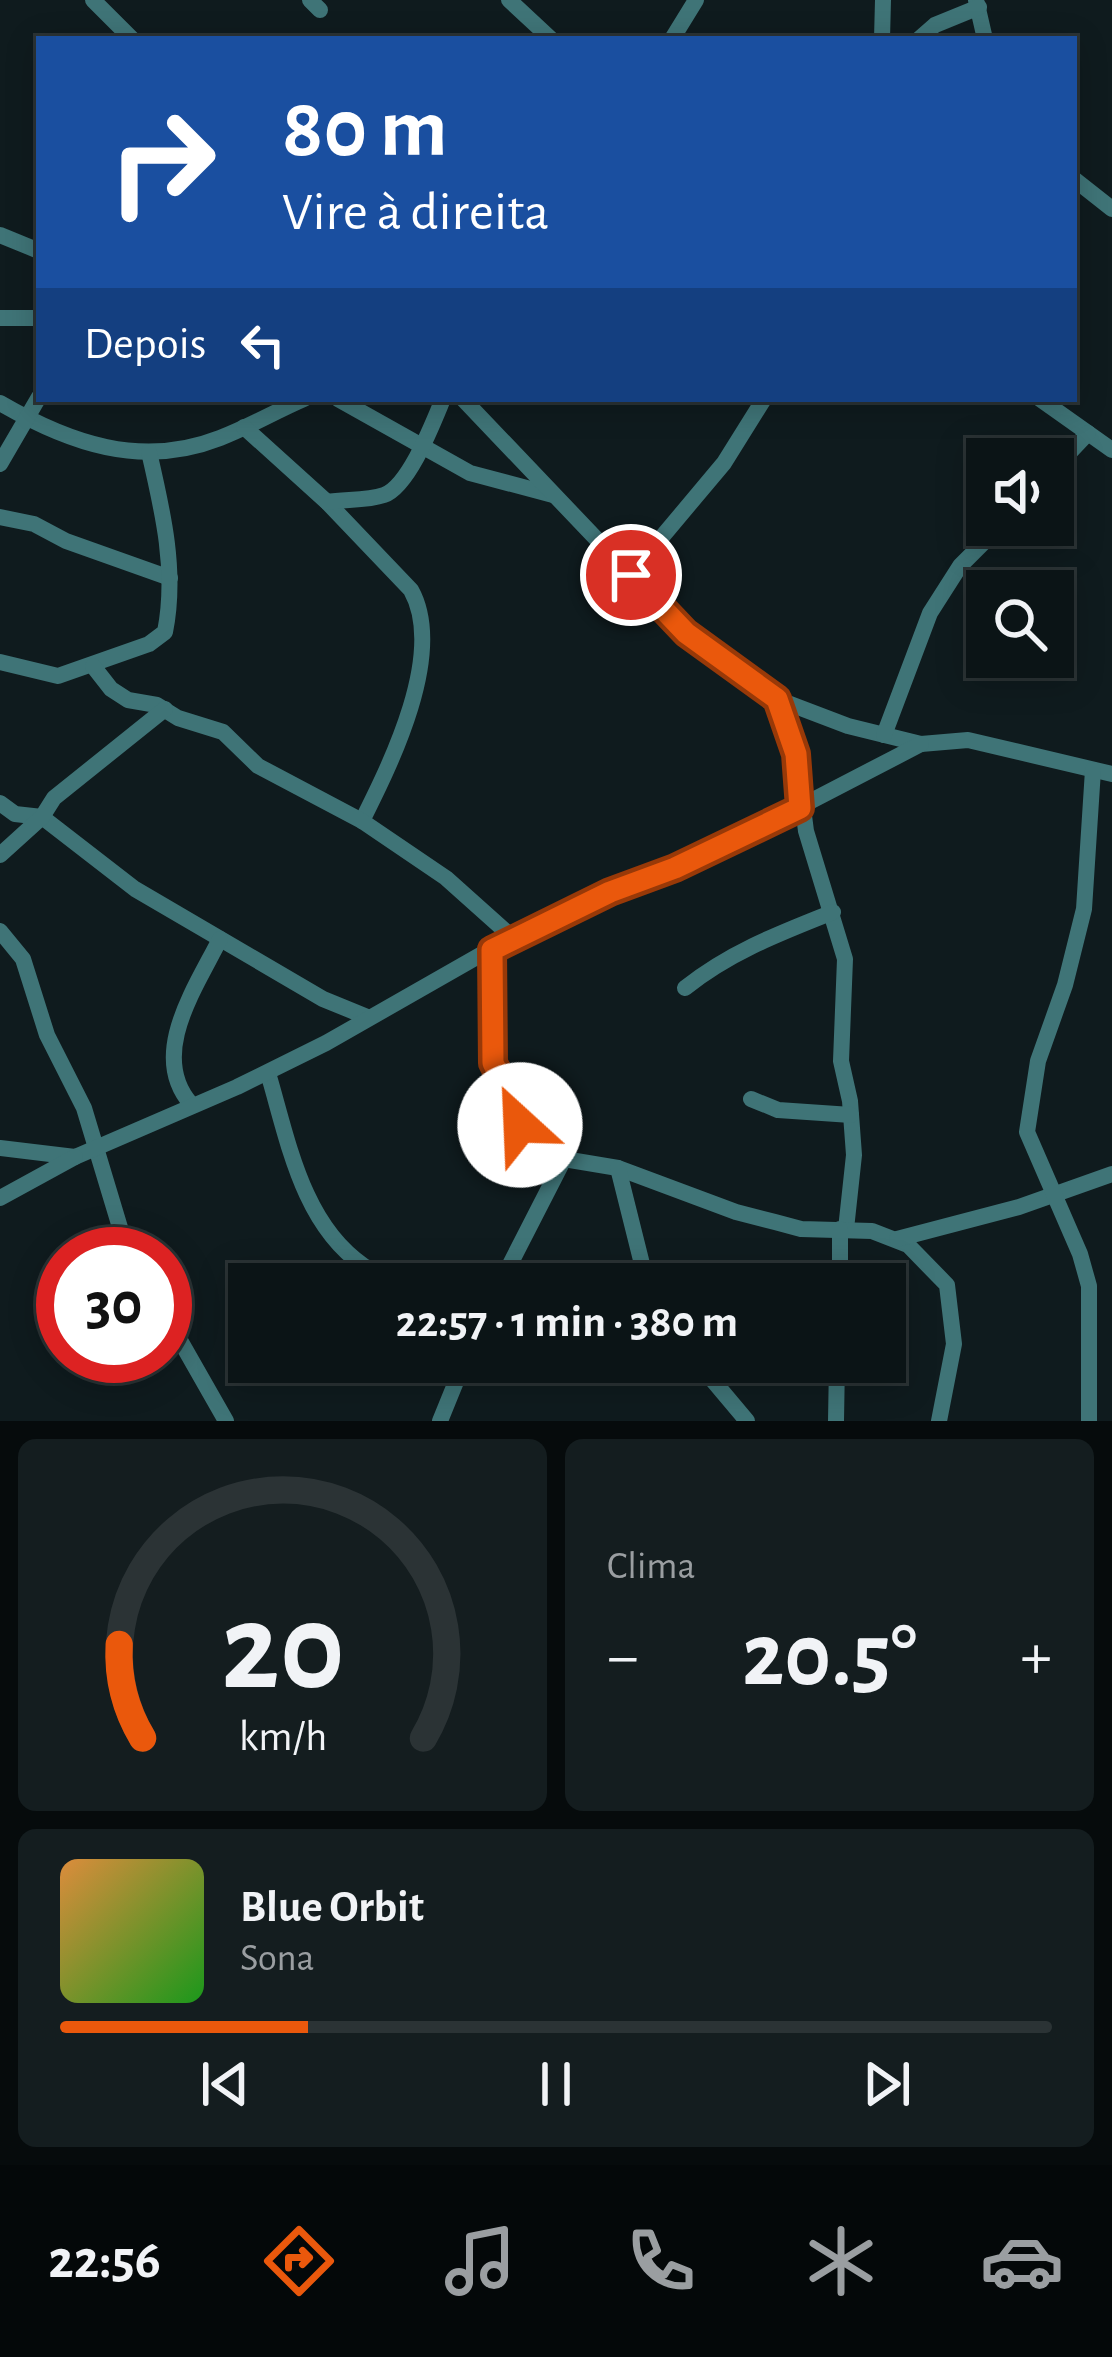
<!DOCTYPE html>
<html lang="pt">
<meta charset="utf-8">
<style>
body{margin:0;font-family:"Alegreya Sans",sans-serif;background:#141d1f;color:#f1f3f6;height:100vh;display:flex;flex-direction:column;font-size:45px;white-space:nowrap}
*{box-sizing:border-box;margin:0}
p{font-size:39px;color:#9a9ea1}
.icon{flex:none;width:66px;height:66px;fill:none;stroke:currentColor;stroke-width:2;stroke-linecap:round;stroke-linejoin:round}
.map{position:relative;height:1421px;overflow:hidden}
.drawer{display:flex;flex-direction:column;gap:18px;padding:18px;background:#060b0c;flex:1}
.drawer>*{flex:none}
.banner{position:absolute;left:36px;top:36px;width:1041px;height:366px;border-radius:0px;box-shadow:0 6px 30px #0003,0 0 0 3px #2b3335;background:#1a4fa0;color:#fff;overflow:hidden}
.controls{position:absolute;left:966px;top:438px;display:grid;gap:24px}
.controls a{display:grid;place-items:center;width:108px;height:108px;border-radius:0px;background:#0b1416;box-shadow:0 6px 30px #0003,0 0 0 3px #2b3335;font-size:60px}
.speed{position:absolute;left:36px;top:1227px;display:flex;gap:24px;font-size:60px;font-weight:700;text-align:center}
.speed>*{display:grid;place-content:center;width:156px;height:156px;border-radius:50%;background:#0b1416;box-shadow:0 6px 30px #0003,0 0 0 3px #2b3335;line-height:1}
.speed .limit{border:18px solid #d22;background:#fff;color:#111}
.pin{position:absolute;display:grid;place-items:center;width:102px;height:102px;color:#fff;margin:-51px;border:6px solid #fff;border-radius:50%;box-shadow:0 3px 12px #0007}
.me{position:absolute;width:132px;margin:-66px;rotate:335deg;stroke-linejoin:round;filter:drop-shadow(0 0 9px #0008)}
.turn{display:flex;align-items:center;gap:42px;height:252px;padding:0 48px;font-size:54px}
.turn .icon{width:156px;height:156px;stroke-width:2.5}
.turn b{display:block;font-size:84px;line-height:102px}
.then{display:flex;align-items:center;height:114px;padding:0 48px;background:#0003;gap:24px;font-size:45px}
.big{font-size:90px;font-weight:600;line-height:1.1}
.drawer .widget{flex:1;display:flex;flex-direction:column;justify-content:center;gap:18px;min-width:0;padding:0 42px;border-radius:18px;background:#141d1f}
.drawer .dial{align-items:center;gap:0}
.dial svg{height:312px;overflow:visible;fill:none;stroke:#2b3335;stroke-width:7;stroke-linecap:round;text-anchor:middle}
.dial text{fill:#f1f3f6;stroke:none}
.song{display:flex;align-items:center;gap:36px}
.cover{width:144px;height:144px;border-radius:18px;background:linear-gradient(135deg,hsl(30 70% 55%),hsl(120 70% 35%))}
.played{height:12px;border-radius:6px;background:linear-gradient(90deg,#ea580c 25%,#2b3335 25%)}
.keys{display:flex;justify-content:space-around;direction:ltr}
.heat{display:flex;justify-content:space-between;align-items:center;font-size:66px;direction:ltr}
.drawer .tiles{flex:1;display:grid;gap:18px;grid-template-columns:1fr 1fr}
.widget:last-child{grid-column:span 2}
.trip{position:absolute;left:228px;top:1263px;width:678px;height:120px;border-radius:0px;background:#0b1416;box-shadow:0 6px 30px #0003,0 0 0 3px #2b3335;font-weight:600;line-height:120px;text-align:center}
.tab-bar{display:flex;height:192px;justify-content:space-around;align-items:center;background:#040809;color:#9a9ea1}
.tab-bar .icon{width:84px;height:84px}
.tab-bar .active{color:#ea580c}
.tab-bar b{font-size:54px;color:#f1f3f6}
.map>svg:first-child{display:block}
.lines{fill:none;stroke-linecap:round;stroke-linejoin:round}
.minor{stroke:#3f7477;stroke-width:16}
.route-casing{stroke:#983908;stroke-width:30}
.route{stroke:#ea580c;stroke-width:21}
</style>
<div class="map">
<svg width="1112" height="1421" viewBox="0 0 1112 1421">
<rect width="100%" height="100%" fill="#0f1b1e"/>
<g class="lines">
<g class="minor">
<polyline points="93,0 132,39"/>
<polyline points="310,0 320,10"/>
<polyline points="509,0 551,39"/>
<polyline points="976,0 985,39"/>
<polyline points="672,39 696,0"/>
<polyline points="882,39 883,0"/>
<polyline points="919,39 935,25 979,7"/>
<polyline points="1074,179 1112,209"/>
<polyline points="0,235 39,251"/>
<polyline points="0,318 39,318"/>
<polyline points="338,399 470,473 553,495"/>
<polyline points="463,399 686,633 777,699 848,726 921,744 968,740 1112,774"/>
<polyline points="1040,399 1112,450"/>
<path d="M0,403c69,40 141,66 220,35 29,-11 56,-27 84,-39"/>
<path d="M244,427l83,75 84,88c35,63 -20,173 -49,231"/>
<polyline points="0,464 39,397"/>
<polyline points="1053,470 1088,433"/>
<path d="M327,502c18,-3 40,-1 57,-7 25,-9 49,-72 59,-96"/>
<polyline points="0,517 34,524 66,541 170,578"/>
<polyline points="630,575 724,463 764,399"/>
<path d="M0,662l58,14 91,-32 16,-12c12,-60 -2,-120 -16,-180"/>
<polyline points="93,666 111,689 128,700 157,705 178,718 223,732 258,766 362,821 446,878 512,937"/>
<polyline points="777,699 796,754 806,831 845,959 841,1061 850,1101 854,1155 846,1229"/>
<polyline points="884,735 930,613 960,566 1001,525"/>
<polyline points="0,803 15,814 42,817 135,889 323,999 367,1017"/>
<polyline points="0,855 42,817 54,798 165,709"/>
<polyline points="0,931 23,959 47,1035 84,1108 128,1254"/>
<polyline points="492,950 493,1063 515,1104 529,1146 564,1159 618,1168 736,1212 775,1222 801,1229 872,1231 908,1245 947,1285 954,1344 939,1421"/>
<path d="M685,988c45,-36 95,-55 148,-76"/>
<path d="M268,1073c20,67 34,151 96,193 12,9 29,13 44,18"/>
<polyline points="751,1099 778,1110 851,1115"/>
<path d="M191,1104c-43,-49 5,-117 29,-165"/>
<polyline points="0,1148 75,1157 237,1087 326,1043 512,937 734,841 921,744"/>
<polyline points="618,1168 647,1284"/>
<polyline points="0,1198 75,1157"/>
<polyline points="840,1229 840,1284"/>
<polyline points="897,1239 1019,1207 1112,1174"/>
<polyline points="500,1284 564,1159"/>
<polyline points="165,1314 226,1421"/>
<polyline points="680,1362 705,1371 747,1421"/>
<polyline points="440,1421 464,1362"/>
<polyline points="836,1421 837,1362"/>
<polyline points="1089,1421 1089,1286 1080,1254 1027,1132 1038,1061 1065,985 1084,909 1093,770"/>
</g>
</g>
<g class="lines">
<g class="route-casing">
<polyline id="route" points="520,1125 514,1104 493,1063 492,950 610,892 675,868 800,808 796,754 777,699 686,633 631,575"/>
</g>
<use href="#route" class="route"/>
</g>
</svg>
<div class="controls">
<a><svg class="icon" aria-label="sound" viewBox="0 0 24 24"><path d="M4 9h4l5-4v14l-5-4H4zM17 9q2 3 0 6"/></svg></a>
<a><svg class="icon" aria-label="search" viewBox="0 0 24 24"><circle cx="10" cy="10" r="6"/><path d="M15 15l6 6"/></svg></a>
</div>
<div class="speed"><div class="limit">30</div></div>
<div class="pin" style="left:631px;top:575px;background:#d93025"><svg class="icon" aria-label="arrive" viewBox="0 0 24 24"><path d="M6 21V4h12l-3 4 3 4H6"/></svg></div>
<svg class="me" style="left:520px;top:1125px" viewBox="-20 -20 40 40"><circle r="19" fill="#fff"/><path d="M0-13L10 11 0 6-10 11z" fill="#ea580c"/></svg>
<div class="trip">22:57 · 1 min · 380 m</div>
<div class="banner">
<div class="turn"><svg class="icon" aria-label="right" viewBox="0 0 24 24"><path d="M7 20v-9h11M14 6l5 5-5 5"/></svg><div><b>80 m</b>Vire à direita</div></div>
<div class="then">Depois<svg class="icon" aria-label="left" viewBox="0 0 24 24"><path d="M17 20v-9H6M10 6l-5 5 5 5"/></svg></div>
</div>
</div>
<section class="drawer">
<div class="tiles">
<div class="widget dial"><svg viewBox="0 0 100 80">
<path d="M14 69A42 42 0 1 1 86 69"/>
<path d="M14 69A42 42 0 0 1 8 45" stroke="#ea580c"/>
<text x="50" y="56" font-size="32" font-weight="700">20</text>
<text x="50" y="72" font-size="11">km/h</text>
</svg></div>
<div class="widget"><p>Clima</p>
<div class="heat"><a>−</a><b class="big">20.5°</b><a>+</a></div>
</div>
<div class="widget">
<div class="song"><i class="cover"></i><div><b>Blue Orbit</b><p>Sona</p></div></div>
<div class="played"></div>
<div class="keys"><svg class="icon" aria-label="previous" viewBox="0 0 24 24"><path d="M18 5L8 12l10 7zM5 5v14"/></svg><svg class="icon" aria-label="pause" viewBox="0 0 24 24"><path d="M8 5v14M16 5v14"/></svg><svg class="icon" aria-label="next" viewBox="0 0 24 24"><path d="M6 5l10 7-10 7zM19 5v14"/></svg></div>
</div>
</div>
</section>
<nav class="tab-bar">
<b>22:56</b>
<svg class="icon active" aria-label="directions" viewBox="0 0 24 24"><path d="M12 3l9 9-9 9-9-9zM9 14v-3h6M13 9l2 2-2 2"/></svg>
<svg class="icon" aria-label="music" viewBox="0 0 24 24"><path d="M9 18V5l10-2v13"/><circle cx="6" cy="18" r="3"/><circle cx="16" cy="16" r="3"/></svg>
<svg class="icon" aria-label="phone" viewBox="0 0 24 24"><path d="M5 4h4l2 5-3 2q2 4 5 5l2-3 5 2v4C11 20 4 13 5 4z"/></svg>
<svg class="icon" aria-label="climate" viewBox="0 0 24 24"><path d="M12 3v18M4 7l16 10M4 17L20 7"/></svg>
<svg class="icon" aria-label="car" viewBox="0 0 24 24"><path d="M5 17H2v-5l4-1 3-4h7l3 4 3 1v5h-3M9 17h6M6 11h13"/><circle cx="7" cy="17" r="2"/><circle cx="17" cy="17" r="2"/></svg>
</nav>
